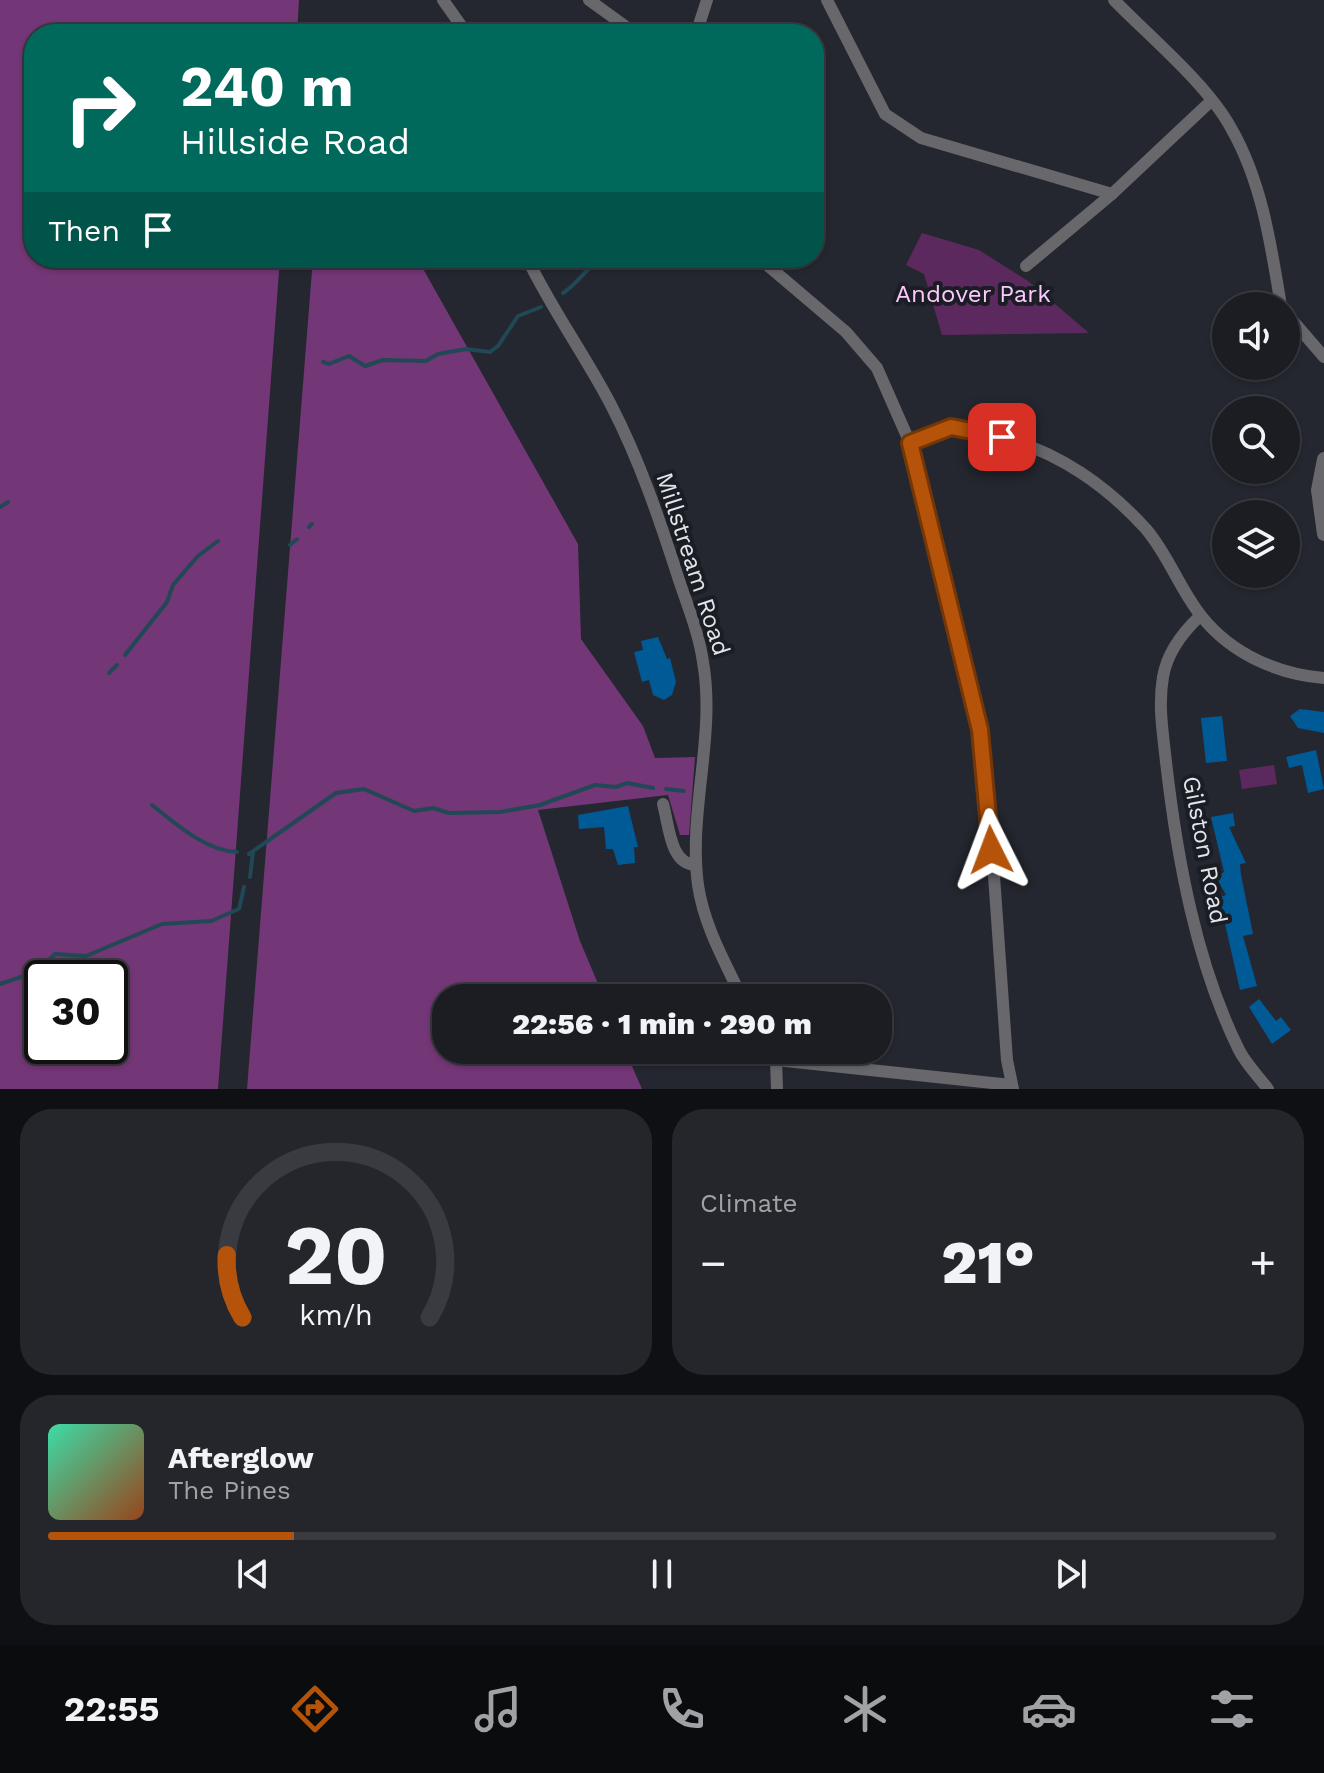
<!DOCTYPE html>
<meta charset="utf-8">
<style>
body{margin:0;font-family:"Work Sans",sans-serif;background:#24262b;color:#f1f3f6;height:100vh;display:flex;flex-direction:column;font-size:30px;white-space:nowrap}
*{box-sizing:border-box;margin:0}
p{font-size:26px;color:#a0a2a6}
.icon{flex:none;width:44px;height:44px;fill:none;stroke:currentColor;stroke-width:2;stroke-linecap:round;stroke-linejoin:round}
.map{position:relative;height:1089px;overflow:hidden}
.panel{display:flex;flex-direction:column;gap:20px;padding:20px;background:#0f1013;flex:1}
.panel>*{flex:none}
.banner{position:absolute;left:24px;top:24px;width:800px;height:244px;border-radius:32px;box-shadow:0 2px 6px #0004,0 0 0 2px #393b41;background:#00695c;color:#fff;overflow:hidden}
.controls{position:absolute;left:1212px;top:292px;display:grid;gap:16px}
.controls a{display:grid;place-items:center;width:88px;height:88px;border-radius:50%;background:#1b1d23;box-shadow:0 2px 6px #0004,0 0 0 2px #393b41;font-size:40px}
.speed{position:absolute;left:24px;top:960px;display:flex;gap:16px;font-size:40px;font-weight:700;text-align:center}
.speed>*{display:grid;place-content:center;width:104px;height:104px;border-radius:50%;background:#1b1d23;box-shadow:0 2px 6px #0004,0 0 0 2px #393b41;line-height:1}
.speed .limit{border:4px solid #111;border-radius:12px;background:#fff;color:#111}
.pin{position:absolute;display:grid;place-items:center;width:68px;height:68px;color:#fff;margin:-34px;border-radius:16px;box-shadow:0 4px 12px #0006}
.me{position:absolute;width:88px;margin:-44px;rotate:357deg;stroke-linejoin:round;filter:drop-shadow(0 0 6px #0008)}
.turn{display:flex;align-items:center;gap:28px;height:168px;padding:0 24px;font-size:36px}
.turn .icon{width:104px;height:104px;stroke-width:2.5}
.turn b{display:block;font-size:56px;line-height:68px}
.then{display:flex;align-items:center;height:76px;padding:0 24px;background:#0003;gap:16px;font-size:30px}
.big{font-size:60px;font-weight:800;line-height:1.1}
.panel .widget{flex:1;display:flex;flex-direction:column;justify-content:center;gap:12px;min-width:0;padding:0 28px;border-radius:32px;background:#24262b}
.panel .dial{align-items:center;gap:0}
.dial svg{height:208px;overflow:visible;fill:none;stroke:#393b41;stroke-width:7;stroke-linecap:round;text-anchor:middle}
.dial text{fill:#f1f3f6;stroke:none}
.song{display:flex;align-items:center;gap:24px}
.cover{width:96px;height:96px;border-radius:12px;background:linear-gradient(135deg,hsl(160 70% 55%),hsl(20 70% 35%))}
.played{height:8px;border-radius:4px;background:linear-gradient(90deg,#b45309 20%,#393b41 20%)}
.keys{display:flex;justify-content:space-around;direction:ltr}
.heat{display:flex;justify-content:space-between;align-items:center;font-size:44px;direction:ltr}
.panel .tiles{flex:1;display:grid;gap:20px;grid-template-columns:1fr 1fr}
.widget:last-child{grid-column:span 2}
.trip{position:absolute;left:432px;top:984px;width:460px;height:80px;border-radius:32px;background:#1b1d23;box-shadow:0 2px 6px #0004,0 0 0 2px #393b41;font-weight:800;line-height:80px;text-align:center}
.tab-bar{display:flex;height:128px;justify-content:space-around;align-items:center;background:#0b0c0e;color:#a0a2a6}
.tab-bar .icon{width:56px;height:56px}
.tab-bar .selected{color:#b45309}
.tab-bar b{font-size:36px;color:#f1f3f6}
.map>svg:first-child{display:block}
.green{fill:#5c295f}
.forest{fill:#733676;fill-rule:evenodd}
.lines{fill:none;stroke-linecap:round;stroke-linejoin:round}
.stream{stroke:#214855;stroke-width:4}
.building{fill:#005a96}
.minor{stroke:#68676c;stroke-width:12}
.tertiary{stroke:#68676c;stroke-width:14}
.route-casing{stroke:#753606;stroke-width:20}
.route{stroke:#b45309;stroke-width:14}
.labels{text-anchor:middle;stroke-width:8;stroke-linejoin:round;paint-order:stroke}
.park-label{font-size:24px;fill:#fcc8fe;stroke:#1b1d25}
.street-label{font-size:24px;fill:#e3e5eb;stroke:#1b1d25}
</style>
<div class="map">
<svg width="1324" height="1089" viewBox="0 0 1324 1089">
<rect width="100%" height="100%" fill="#24272f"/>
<g class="green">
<polygon points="922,233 979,250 1028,281 1089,333 942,335 924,274 906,265"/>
<polygon points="1274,765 1277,784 1242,789 1239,770"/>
</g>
<g class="forest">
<path d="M0,0h299l-2,34h-263v224h246l-62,831h-218zM42,978h68v68h-68z"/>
<polygon points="313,258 417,258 578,544 581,639 643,726 655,758 695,757 689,835 680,835 668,795 538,810 580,941 604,998 446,998 446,1050 625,1050 642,1089 247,1089"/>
</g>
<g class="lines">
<g class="stream">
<path d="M563,293c24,-16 21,-31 52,-35"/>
<polyline points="323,362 329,364 349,356 365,366 383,360 426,361 438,354 466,349 490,352 498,346 518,316 541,307"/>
<polyline points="0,507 8,502"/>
<polyline points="309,527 312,524"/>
<polyline points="290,545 297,539"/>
<polyline points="125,655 167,602 173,585 198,556 218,541"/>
<polyline points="109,673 117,665"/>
<polyline points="666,789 684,791"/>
<path d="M152,805c24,19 54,46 85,47"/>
<polyline points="249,854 336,793 364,789 414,811 433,808 449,813 500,812 540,805 595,785 616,787 627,783 653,788"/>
<polyline points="250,877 253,852"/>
<polyline points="0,984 38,971 55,954 86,956 162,924 211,921 239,909 244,887"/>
</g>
</g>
<g class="building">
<polygon points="658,637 667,659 670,658 676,682 672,695 664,700 653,695 649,680 642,682 634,652 643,650 641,641"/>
<polygon points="1300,709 1324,712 1324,733 1298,728 1290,716"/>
<polygon points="1222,716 1227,761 1206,763 1201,718"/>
<polygon points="1316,750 1324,789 1308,793 1302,765 1289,768 1286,757"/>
<polygon points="628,806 638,847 634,847 635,863 618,865 613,849 606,849 604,827 579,829 578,815"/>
<polygon points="1233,813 1235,826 1229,827 1246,863 1240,864 1241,875 1253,934 1243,936 1257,986 1240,990 1219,897 1226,895 1216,877 1224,872 1211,817"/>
<polygon points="1259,999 1276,1021 1281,1017 1291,1030 1272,1044 1249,1007"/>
</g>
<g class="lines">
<g class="minor">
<polyline points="443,0 467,34"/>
<polyline points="589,0 636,34"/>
<polyline points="827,0 885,114 921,138 1112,194 1211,101"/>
<path d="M1114,0c35,36 94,85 117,128 31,54 40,117 50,178"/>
<polyline points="696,34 707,0"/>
<path d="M527,258c25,52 58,97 84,147 29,56 49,116 68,175 9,27 20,54 24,82 13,74 -15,149 -5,223 6,41 27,77 44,113"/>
<polyline points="759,258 846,332 877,368 910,443 980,730 989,805 1007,1060 1013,1089"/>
<polyline points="1026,266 1112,194"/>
<polyline points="1286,313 1324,357"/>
<path d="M910,443c41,-20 51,-16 94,-5 55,14 104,49 142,91 23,27 34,61 56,88 30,37 75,57 122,61"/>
<path d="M1200,616c-17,16 -33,37 -37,61 -5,29 0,56 3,85 11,96 30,201 73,288 7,14 20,27 29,39"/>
<path d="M663,804c6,21 7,61 33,61"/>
<polyline points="768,1050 776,1060 777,1089"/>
<polyline points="776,1060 1011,1085"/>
</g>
<polyline class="tertiary" points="1324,459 1318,490 1324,534"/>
</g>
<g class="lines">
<g class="route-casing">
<polyline id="route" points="991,850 980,730 910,443 951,427 1002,437"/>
</g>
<use href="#route" class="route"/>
</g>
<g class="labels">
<g class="park-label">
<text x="973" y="302">Andover Park</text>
</g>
<g class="street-label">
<text transform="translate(693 564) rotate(72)" y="8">Millstream Road</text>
<text transform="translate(1205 850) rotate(79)" y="8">Gilston Road</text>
</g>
</g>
</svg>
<div class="controls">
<a><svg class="icon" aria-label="sound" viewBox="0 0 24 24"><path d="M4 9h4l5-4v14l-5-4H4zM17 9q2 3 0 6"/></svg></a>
<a><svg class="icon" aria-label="search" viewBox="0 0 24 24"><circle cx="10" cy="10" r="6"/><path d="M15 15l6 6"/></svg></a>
<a><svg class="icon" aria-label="layers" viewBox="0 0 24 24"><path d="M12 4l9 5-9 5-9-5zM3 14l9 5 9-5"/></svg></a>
</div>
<div class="speed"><div class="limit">30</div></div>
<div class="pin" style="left:1002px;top:437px;background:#d93025"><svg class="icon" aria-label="arrive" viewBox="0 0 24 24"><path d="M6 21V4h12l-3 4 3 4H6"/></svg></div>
<svg class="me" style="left:991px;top:850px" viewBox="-20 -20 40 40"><path d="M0-17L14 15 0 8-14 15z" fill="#b45309" stroke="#fff" stroke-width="4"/></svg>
<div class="trip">22:56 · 1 min · 290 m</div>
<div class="banner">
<div class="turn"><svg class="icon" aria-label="right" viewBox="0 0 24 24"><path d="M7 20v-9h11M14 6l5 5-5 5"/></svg><div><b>240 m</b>Hillside Road</div></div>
<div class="then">Then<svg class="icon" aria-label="arrive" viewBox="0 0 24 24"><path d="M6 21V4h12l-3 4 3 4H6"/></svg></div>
</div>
</div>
<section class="panel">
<div class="tiles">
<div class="widget dial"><svg viewBox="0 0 100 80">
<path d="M14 69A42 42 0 1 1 86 69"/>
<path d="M14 69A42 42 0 0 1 8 45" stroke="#b45309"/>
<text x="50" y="56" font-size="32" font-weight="700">20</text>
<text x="50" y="72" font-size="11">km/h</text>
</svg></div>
<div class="widget"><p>Climate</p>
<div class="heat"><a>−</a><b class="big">21°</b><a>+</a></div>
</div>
<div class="widget">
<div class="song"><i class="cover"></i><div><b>Afterglow</b><p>The Pines</p></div></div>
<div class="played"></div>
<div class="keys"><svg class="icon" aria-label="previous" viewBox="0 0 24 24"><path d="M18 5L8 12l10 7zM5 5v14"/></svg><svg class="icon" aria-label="pause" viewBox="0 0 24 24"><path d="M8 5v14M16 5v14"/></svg><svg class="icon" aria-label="next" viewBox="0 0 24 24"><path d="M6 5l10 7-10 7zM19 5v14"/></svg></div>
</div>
</div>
</section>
<nav class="tab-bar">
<b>22:55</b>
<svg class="icon selected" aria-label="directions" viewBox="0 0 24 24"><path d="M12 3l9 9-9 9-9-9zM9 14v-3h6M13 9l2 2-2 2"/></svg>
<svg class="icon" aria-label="music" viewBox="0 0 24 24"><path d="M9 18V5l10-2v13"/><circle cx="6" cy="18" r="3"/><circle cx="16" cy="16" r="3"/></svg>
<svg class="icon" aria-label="phone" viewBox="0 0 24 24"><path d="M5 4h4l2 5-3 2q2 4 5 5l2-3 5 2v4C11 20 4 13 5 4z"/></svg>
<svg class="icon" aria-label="climate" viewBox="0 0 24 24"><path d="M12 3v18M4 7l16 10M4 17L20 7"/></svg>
<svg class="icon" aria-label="car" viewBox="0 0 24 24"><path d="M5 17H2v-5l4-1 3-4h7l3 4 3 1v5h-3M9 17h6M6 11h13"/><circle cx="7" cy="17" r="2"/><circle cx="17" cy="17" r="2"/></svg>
<svg class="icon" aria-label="filters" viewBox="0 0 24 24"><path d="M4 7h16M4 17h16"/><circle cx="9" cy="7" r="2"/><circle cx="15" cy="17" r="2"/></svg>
</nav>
